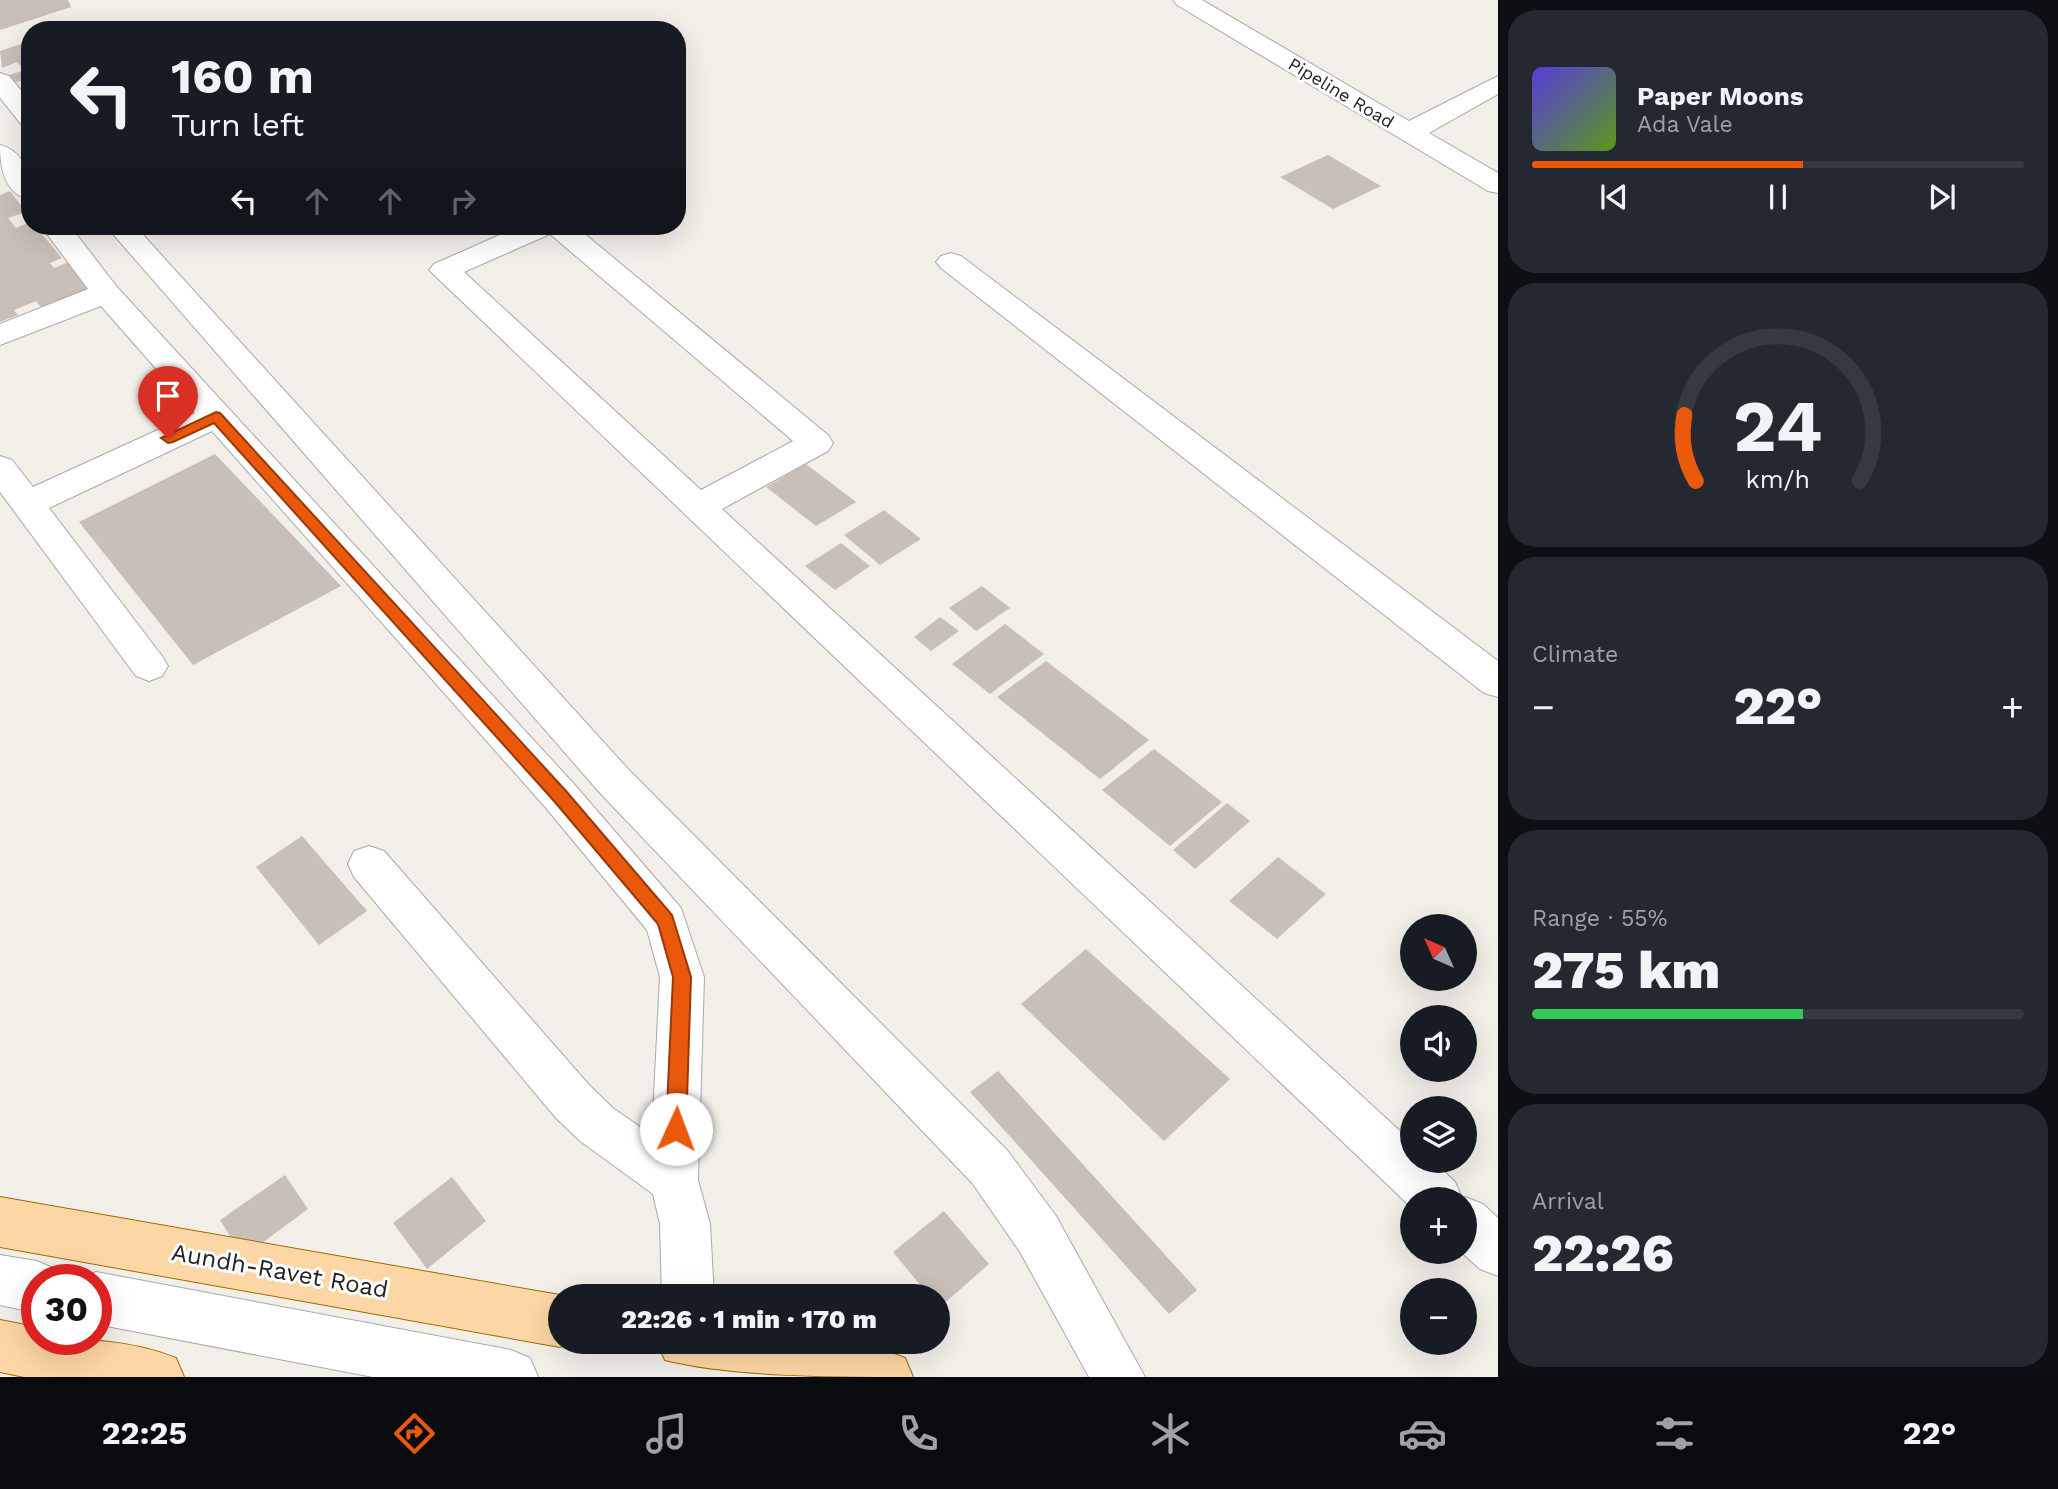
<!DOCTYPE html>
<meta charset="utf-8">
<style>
body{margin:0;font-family:"Work Sans",sans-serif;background:#242831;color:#f1f3f6;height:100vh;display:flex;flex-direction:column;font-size:26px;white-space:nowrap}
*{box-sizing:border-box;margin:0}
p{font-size:23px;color:#9ea1a6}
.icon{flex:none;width:38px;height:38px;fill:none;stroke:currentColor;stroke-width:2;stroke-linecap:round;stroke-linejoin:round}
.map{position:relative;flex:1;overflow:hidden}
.sheet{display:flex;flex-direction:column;gap:10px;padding:10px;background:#0d0f14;width:560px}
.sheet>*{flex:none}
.hud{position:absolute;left:21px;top:21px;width:665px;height:214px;border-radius:28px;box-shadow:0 7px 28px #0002;background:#171b24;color:#f1f3f6;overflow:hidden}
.needle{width:46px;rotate:315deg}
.fabs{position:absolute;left:1400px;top:914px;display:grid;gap:14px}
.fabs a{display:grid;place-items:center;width:77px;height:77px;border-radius:50%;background:#171b24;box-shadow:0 7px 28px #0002;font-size:35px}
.speed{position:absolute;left:21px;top:1264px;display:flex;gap:14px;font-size:35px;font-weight:700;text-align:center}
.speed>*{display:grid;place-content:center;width:91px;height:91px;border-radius:50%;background:#171b24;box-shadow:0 7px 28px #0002;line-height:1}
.speed .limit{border:10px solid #d22;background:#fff;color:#111}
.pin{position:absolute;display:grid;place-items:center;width:60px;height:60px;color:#fff;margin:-72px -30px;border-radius:50% 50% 50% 0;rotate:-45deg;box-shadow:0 0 7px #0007}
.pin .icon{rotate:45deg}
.me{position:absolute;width:77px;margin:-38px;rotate:2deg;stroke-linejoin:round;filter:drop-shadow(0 0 5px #0008)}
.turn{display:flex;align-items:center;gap:24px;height:147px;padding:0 35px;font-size:32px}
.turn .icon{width:91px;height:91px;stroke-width:2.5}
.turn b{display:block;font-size:49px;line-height:60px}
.lanes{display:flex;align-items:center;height:66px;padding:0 35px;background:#0003;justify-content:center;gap:35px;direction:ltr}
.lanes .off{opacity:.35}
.big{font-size:52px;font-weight:800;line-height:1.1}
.sheet .widget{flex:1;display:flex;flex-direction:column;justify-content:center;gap:10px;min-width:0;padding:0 24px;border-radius:28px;background:#242831}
.sheet .dial{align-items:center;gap:0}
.dial svg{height:182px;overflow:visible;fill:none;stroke:#363941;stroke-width:7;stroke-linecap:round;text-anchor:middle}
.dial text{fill:#f1f3f6;stroke:none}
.song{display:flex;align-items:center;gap:21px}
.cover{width:84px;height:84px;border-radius:10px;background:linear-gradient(135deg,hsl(250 70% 55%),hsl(90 70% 35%))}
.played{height:7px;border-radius:4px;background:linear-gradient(90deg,#ea580c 55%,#363941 55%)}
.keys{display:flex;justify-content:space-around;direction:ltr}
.heat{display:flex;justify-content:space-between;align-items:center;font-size:38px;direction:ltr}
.charge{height:10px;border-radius:5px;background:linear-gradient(90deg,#34c759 55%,#363941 0)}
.trip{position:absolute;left:548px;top:1284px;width:402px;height:70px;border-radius:35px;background:#171b24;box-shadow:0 7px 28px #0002;font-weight:800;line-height:70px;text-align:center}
.dock{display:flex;height:112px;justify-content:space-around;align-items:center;background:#090b0e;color:#9ea1a6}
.dock .icon{width:49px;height:49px}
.dock .current{color:#ea580c}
.dock b{font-size:32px;color:#f1f3f6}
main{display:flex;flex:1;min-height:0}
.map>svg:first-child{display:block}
.building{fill:#c7bfb8}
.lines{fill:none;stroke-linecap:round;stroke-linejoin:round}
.minor-casing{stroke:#a9a9a9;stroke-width:2}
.major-casing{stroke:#a06b00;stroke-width:2}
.minor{fill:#fff;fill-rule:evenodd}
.major{fill:#fcd6a4;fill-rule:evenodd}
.route{fill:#ea580c;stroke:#983908;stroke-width:2}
.labels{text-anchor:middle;stroke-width:6;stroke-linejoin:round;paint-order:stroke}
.far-street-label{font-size:18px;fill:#222;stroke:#fff}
.near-street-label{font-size:24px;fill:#222;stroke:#fff}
</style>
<main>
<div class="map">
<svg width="1498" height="1377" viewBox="0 0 1498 1377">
<rect width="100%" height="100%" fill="#f2efe9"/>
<g class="building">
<polygon points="0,0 68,0 71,7 0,30"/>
<polygon points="30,41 30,79 16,82 9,75 25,70 17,62 2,68 0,51"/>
<polygon points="1328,155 1381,186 1333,209 1280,177"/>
<polygon points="10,191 26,212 8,218 16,228 30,222 30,226 35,226 62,258 50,263 54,268 71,261 96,291 44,311 36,301 14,310 18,315 0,322 0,195"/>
<polygon points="215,454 341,586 193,665 79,522"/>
<polygon points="806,464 856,502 816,526 766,487"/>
<polygon points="884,510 921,539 880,565 844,535"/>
<polygon points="841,543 870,566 835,590 805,566"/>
<polygon points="982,586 1010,608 976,631 949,608"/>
<polygon points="940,617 959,631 931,651 914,637"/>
<polygon points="1005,624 1044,654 990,694 952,664"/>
<polygon points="1046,661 1149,740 1100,779 997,697"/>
<polygon points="1154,749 1222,802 1170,846 1102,790"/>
<polygon points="1227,803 1250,821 1195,869 1173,850"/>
<polygon points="302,836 367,911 319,945 256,867"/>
<polygon points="1278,857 1326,894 1277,939 1229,901"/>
<polygon points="1086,949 1230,1079 1164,1141 1021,1004"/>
<polygon points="998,1071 1197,1290 1169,1314 970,1092"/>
<polygon points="285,1175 308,1209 243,1257 220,1220"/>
<polygon points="452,1177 486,1221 427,1269 393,1223"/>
<polygon points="944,1211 989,1264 939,1308 938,1297 930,1297 893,1252"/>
</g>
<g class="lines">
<g class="minor-casing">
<g id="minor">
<polygon points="1173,0 1202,0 1409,121 1498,76 1498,94 1429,133 1498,173 1498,193 1488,191 1177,5"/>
<polygon points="0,73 9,76 30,101 30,126 21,124 0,98"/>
<path d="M0,145c26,6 30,33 30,55 -26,-6 -30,-33 -30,-55z"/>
<polygon points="41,226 70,226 117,287 574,784 681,908 704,977 698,1180 710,1224 714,1297 662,1297 660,1224 653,1194 580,1141 556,1118 354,877 348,864 354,851 369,846 384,851 590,1086 614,1109 652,1135 660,977 647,930 546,808 212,431 49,508 162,656 168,666 162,676 149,681 136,676 0,492 0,456 12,460 33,487 195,413 101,306 0,345 0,324 88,289"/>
<polygon points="106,226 135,226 628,769 1007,1150 1056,1216 1145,1377 1089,1377 1020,1252 973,1184 600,793"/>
<path d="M520,226h55l253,209 5,8 -5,8 -106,58 690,633v18h20l23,22 7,16 3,-1 18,7 15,14v58l-18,-7 -20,-18h5v-52h-53v9l-983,-938 5,-6zM550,234l243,207 -92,49 -237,-218z"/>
<polygon points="951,253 961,256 1498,661 1498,697 1484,693 941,268 936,262 941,256"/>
<polygon points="0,1255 37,1261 55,1269 59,1279 37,1279 37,1313 0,1305"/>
<polygon points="96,1272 511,1350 530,1358 538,1377 373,1377 96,1324 96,1279 79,1279"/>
</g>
</g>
<g class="major-casing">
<g id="major">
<polygon points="0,1197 560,1295 564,1297 560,1297 560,1342 571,1342 560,1347 0,1247"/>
<path d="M0,1320l37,7v12c48,0 94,1 139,19l8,19h-160l-24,-5z"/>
<path d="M657,1342c72,0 183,-11 248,16l8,19c-75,0 -180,0 -248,-17z"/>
</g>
</g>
<use href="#minor" class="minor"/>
<use href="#major" class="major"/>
</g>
<polygon class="route" points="216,412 220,413 566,791 672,915 691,977 686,1129 683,1136 676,1139 669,1136 666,1129 673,977 658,924 554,801 214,423 173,442 168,443 161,438"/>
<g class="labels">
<g class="far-street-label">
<text transform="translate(1341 93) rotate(31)" y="6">Pipeline Road</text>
</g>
<g class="near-street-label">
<text transform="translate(280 1271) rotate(10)" y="8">Aundh-Ravet Road</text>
</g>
</g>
</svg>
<div class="fabs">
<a><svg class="needle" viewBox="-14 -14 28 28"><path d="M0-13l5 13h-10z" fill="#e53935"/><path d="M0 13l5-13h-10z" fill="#9ea1a6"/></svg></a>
<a><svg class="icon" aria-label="sound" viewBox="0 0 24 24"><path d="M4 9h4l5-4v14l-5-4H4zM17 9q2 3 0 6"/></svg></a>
<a><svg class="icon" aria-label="layers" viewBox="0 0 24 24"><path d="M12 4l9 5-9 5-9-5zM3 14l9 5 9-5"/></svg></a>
<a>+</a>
<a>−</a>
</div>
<div class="speed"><div class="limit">30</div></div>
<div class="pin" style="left:168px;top:438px;background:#d93025"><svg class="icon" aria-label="arrive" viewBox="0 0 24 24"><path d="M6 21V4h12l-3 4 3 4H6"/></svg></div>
<svg class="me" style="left:676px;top:1129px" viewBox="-20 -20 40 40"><circle r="19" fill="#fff"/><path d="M0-13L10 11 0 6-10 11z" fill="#ea580c"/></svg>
<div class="trip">22:26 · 1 min · 170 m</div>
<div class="hud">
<div class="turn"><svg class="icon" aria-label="left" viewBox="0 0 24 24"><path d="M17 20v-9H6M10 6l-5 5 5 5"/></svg><div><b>160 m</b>Turn left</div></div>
<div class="lanes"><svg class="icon" aria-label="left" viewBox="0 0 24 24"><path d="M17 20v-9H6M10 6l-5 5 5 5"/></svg><svg class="icon off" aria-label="ahead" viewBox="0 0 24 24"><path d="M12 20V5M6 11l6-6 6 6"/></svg><svg class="icon off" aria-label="ahead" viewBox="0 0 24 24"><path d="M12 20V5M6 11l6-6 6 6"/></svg><svg class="icon off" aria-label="right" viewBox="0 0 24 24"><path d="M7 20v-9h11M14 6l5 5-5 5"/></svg></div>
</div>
</div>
<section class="sheet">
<div class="widget">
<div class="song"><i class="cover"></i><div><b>Paper Moons</b><p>Ada Vale</p></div></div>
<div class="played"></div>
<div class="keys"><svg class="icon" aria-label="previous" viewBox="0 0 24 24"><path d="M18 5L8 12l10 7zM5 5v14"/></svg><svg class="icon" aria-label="pause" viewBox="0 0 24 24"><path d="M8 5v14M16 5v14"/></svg><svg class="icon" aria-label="next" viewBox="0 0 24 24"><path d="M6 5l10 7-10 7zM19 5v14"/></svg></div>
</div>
<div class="widget dial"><svg viewBox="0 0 100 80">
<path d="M14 69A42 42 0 1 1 86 69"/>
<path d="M14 69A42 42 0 0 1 9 40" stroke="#ea580c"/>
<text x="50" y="56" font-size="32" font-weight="700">24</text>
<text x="50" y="72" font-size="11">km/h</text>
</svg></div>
<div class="widget"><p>Climate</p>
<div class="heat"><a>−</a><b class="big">22°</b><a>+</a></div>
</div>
<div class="widget"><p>Range · 55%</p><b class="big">275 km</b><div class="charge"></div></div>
<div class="widget"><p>Arrival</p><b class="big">22:26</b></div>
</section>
</main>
<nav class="dock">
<b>22:25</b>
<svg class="icon current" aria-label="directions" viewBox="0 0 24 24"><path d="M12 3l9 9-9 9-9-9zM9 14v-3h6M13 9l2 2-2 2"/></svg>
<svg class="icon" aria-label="music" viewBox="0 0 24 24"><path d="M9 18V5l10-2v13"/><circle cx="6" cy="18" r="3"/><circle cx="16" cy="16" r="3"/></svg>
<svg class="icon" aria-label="phone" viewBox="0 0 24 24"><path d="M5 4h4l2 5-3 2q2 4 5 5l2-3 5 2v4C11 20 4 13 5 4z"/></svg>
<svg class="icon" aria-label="climate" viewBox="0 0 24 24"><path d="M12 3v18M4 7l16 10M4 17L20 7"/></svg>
<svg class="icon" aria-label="car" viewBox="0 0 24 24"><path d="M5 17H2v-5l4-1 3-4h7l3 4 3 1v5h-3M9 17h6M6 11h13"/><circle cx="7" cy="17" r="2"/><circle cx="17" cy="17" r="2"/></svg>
<svg class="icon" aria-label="filters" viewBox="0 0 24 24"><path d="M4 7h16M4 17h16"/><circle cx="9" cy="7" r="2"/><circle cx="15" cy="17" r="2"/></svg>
<b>22°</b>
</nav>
